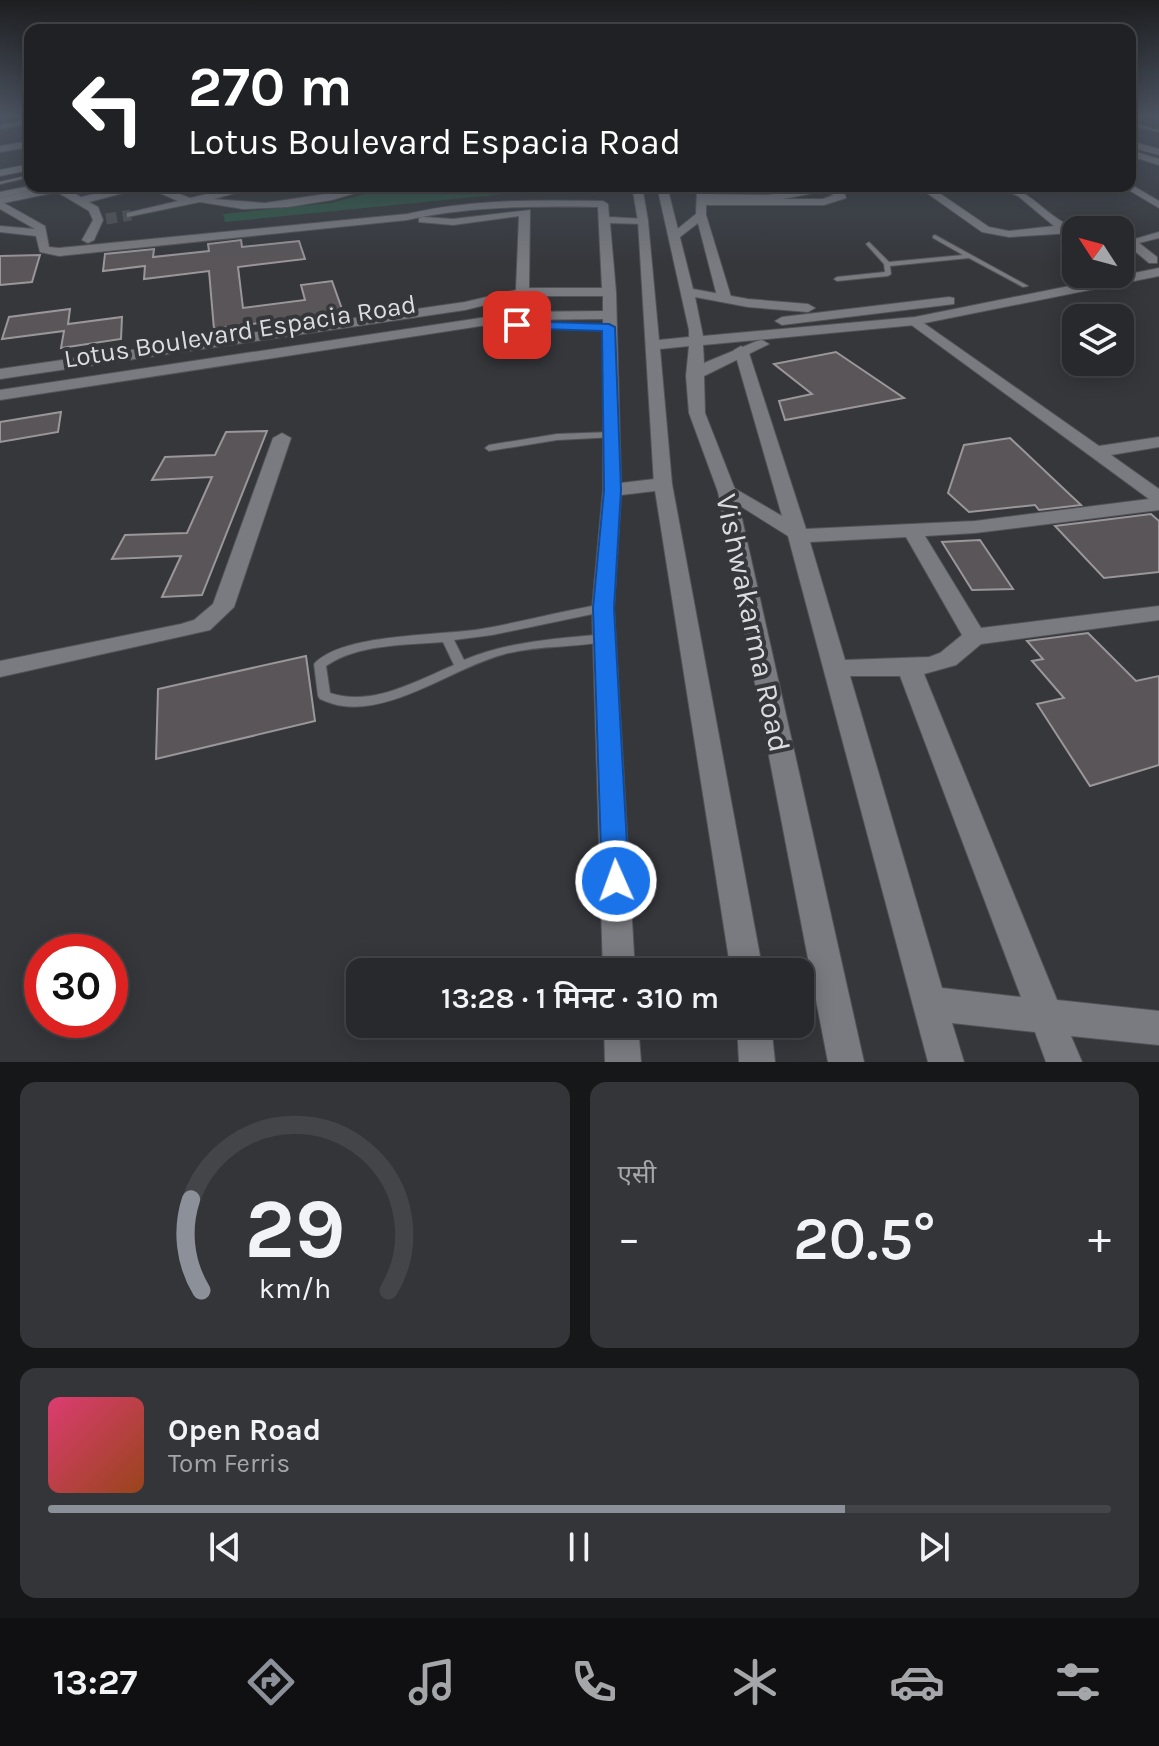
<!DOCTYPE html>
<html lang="hi">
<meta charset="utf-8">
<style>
body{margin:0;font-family:Karla,"Noto Sans Devanagari",sans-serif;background:#343538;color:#f1f3f6;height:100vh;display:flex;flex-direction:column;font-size:30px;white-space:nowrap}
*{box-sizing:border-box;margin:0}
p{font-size:26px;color:#a5a6a9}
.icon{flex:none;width:44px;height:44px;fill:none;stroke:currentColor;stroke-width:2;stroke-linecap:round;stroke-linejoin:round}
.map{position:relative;height:1062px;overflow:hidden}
.details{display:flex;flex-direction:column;gap:20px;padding:20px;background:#161718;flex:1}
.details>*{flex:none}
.guide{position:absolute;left:24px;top:24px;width:1112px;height:168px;border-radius:16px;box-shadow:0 4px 20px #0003,0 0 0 2px #444548;background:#202124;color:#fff;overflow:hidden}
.needle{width:52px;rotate:306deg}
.controls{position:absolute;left:1062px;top:216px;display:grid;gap:16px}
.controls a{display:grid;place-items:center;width:72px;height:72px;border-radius:16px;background:#28292c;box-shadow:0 4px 20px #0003,0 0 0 2px #444548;font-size:40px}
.speed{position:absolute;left:24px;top:934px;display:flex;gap:16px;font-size:40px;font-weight:700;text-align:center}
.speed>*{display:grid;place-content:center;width:104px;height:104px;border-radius:50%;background:#28292c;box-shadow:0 4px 20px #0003,0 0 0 2px #444548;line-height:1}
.speed .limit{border:12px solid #d22;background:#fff;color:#111}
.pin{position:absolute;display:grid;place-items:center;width:68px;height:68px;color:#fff;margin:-34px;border-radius:16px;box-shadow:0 4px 12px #0006}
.me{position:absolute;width:88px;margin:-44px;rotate:358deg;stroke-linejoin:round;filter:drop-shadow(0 0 6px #0008)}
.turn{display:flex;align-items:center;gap:28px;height:168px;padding:0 32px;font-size:36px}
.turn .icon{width:104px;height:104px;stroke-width:2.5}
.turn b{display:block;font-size:56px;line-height:68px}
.big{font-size:60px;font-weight:600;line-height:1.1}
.details .card{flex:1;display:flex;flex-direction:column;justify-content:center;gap:12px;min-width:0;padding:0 28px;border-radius:16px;background:#343538}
.details .dial{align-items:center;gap:0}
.dial svg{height:208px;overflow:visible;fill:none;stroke:#444548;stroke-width:7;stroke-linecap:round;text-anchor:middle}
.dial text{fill:#f1f3f6;stroke:none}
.song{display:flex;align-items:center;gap:24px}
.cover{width:96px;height:96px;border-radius:12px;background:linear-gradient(135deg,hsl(340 70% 55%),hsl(20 70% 35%))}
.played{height:8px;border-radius:4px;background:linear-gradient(90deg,#8c9099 75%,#444548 75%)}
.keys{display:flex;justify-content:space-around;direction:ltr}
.heat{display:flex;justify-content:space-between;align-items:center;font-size:44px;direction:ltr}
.details .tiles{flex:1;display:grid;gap:20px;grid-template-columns:1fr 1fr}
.card:last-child{grid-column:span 2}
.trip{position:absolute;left:346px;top:958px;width:468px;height:80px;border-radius:16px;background:#28292c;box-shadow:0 4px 20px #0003,0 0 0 2px #444548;font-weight:600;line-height:80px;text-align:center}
.tab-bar{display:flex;height:128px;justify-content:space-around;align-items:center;background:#101012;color:#a5a6a9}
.tab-bar .icon{width:56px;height:56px}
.tab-bar .selected{color:#8c9099}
.tab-bar b{font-size:36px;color:#f1f3f6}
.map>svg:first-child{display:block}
.green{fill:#2f5644}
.building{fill:#595559;stroke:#9a969a;stroke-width:2}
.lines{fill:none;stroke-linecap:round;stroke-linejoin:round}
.minor-tunnel{stroke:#4e5054;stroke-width:11;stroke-dasharray:11 6;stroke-linecap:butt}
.service-casing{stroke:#525357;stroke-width:2}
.minor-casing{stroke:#525357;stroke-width:2}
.tertiary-casing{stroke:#525357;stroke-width:2}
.service{fill:#7a7b80;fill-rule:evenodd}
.minor{fill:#7a7b80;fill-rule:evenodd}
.tertiary{fill:#7a7b80;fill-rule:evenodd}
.route{fill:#1a73e8;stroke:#114b97;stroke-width:2}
.labels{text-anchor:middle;stroke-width:8;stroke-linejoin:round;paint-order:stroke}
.far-street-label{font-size:26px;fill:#dbdcdf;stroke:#35373b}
.street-label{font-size:30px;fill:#dbdcdf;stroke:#35373b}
</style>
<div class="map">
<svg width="1159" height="1062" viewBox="0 0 1159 1062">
<rect width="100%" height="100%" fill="#35373b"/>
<polygon class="green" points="396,186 537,186 536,191 225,222 223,214 330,203"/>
<g class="building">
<polygon points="241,240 242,247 299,241 305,259 238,267 243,308 305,300 301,285 332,281 343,312 214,329 209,271 144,279 145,266 103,271 105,254 154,249 153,257 209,251 208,244"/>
<polygon points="40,255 32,282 0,285 0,256"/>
<polygon points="70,309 68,324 122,317 121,339 61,348 64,331 2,339 9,317"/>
<polygon points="836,352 904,398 785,420 779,401 812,394 774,364"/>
<polygon points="61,412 58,432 0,442 0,422"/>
<polygon points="267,431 202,595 162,597 181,556 112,559 125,535 187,533 212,477 152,480 165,457 215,455 226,432"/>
<polygon points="1010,438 1081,505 1039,510 1035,505 969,512 948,493 964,445"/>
<polygon points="1151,514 1159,521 1159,572 1104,578 1055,526"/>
<polygon points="980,540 1013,589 972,590 942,542"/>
<polygon points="1088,633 1136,681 1159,676 1159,765 1090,786 1037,704 1064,698 1032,661 1043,659 1027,641"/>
<polygon points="306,656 315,721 156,759 158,689"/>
</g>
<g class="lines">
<polyline class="minor-tunnel" points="106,219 131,215"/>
<g class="service-casing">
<g id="service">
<polygon points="1147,116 1145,117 1130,119 1130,117"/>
<polygon points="1130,123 1159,130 1159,132 1130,125"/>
<polygon points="30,175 30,177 0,184 0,182"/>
<polygon points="935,235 1028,286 1023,287 969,258 890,266 891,274 888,276 837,281 834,279 837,277 885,272 884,264 866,244 869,242 889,262 963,255 933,238 933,236"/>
<polygon points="612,432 615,433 616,435 615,437 557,440 489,451 485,448 489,445 557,434"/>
<path d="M603,604l4,1 2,3 -2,3 -115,24 -38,5 10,20c45,-19 92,-21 140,-26l4,1 2,3 -2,3c-34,7 -69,4 -103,13 -50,13 -110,59 -162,52 -8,-1 -16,-4 -23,-7l-2,-3 -4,-32c28,-31 126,-28 167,-35 41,-7 81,-18 122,-25zM443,642l11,23c-38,16 -82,42 -124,28l-4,-27c31,-22 81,-21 117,-24z"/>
</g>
</g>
<g class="minor-casing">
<g id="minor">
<polygon points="30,120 30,124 0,129 0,125"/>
<polygon points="30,141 30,147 0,152 0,146"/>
<polygon points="1130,150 1159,159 1159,165 1130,156"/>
<polygon points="30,164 30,170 0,176 0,170"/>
<polygon points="1130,184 1159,201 1159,208 1122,186"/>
<path d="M49,186h22l-3,4 13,7 48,-11h30l31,12 52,-12h18l-46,13 51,4 114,-17 -47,14 -44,7 -45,2 -43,-7 -73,15v-4l51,-12 -32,-14 -57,15 9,5 5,13 -9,20 -6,3 -6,-3 11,-20 -4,-9 -32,-19 -53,11 41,23 4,21 10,1 348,-34c65,-15 130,-14 196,-13l5,3 1,13 38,2 1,2 -5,3 -33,-1 6,69 5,191 42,-5 9,6 -9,6 -42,5 -7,113 21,364h-32l-11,-364 11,-118v-171l-83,1 -520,80v-10l520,-78 83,-1v-15h-81l-57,14 -465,69v-10l465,-67 51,-12 3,-74 -66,9 -34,-3v-4l4,-1 30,2 77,-9 -1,78h73l-4,-81c-65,-1 -128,-1 -191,13l-348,36 -19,-4 -4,-16 -36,-4v-6l35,3 -35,-20v-11z"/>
<path d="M809,186h59l-24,6 2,6 -22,7h-118v10l26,85 -2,3 -12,-3 -20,-77 -18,14 -10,-2 26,-21 1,-24h8l1,4 62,1zM824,191l10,4 -11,4h-40z"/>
<path d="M917,186h12l60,41 20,4 45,-5 -36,-30 -23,-10c31,0 42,20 66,35 6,3 12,5 17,9l-6,3 -63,4 -27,-5z"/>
<polygon points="1159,232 1159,238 1139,243 1157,257 1157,263 1149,263 1124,242"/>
<path d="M915,317l184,129 60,-9v10l-48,8 48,34v21l-184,23 -50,3 56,92 178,-22v14l-178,24 -25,21 -32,9 133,326 102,11v34l-88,-9 11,26h-36l-11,-30 -83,-9 12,39h-36l-140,-526 -70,-44 2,-4h14l48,28 -48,-166 7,-4 7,4 58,179 169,-8 174,-22 -239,-175 -2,-3zM906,537l56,98 -22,18 -11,4 -84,3 -35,-118zM850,676h50l121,321 -79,-9z"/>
<polygon points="282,433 291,438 234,607 210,630 0,677 0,661 181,624 194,620 213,604 273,438"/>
<polygon points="604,1024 638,1024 641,1062 605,1062"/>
</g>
</g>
<g class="tertiary-casing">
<g id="tertiary">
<polygon points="1130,141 1159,149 1159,155 1130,147"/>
<polygon points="30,186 50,186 0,198 0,192"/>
<polygon points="632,186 642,186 648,221 659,340 689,337 689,330 657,186 667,186 693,289 748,299 808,304 815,308 808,312 748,307 695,297 703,336 915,317 1159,268 1159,276 915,325 703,345 704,363 757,341 762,340 769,344 704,376 705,413 736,492 864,1062 828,1062 718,492 689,413 686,376 689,346 660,349 672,484 763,972 731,972 654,484 638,221"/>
<polygon points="949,297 954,298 954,304 782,325 775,321 782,317"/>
<polygon points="737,1024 771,1024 775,1062 739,1062"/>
</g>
</g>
<use href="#service" class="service"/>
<use href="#minor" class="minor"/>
<use href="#tertiary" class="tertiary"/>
</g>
<linearGradient id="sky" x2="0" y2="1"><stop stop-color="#1d1e20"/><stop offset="0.44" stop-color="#4b5360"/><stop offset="1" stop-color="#4b5360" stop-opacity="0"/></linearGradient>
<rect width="1159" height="264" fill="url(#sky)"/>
<polygon class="route" points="517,321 609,324 615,327 621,490 614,608 629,881 625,889 616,893 606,889 602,881 593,608 604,490 602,331 512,328 512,322"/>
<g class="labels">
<g class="far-street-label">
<text transform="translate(240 331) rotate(-9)" y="9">Lotus Boulevard Espacia Road</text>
</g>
<g class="street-label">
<text transform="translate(753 623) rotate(78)" y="10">Vishwakarma Road</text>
</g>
</g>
</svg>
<div class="controls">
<a><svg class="needle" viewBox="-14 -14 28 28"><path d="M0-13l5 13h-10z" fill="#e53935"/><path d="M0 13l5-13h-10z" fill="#a5a6a9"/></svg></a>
<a><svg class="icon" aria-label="layers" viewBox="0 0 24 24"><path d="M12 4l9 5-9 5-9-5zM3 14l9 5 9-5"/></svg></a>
</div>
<div class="speed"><div class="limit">30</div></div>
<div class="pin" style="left:517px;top:325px;background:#d93025"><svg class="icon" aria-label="arrive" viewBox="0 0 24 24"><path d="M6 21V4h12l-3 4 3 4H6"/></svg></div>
<svg class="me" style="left:616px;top:881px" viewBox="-20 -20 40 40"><circle r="17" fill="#1a73e8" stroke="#fff" stroke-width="3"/><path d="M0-11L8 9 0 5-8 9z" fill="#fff"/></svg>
<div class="trip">13:28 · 1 मिनट · 310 m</div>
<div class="guide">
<div class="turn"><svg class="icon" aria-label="left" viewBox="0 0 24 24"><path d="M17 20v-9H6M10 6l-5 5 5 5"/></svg><div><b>270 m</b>Lotus Boulevard Espacia Road</div></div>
</div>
</div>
<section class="details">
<div class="tiles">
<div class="card dial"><svg viewBox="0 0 100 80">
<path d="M14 69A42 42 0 1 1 86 69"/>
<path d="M14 69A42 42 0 0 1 10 34" stroke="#8c9099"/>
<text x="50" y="56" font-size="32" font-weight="700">29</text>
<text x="50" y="72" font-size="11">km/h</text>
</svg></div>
<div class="card"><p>एसी</p>
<div class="heat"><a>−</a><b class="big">20.5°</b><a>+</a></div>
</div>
<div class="card">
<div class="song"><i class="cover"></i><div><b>Open Road</b><p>Tom Ferris</p></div></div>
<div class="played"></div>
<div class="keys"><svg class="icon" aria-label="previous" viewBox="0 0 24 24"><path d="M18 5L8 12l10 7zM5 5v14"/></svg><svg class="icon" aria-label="pause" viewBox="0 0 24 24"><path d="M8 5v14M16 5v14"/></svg><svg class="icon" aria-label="next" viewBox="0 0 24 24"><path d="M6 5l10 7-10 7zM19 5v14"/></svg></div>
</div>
</div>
</section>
<nav class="tab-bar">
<b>13:27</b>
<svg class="icon selected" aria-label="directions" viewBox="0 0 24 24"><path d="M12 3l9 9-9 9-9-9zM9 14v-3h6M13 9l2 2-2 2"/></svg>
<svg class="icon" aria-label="music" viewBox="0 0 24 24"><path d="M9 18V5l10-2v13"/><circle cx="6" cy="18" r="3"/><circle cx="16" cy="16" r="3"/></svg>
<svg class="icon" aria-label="phone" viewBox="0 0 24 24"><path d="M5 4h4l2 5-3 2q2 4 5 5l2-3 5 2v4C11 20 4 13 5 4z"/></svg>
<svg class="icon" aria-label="climate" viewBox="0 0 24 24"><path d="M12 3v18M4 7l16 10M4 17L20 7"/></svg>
<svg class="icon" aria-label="car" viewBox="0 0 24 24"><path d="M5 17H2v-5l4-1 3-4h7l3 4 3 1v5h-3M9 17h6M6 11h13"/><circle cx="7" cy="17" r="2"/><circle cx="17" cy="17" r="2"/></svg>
<svg class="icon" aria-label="filters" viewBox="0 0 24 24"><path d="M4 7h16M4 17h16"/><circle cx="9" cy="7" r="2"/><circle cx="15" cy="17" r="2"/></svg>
</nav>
